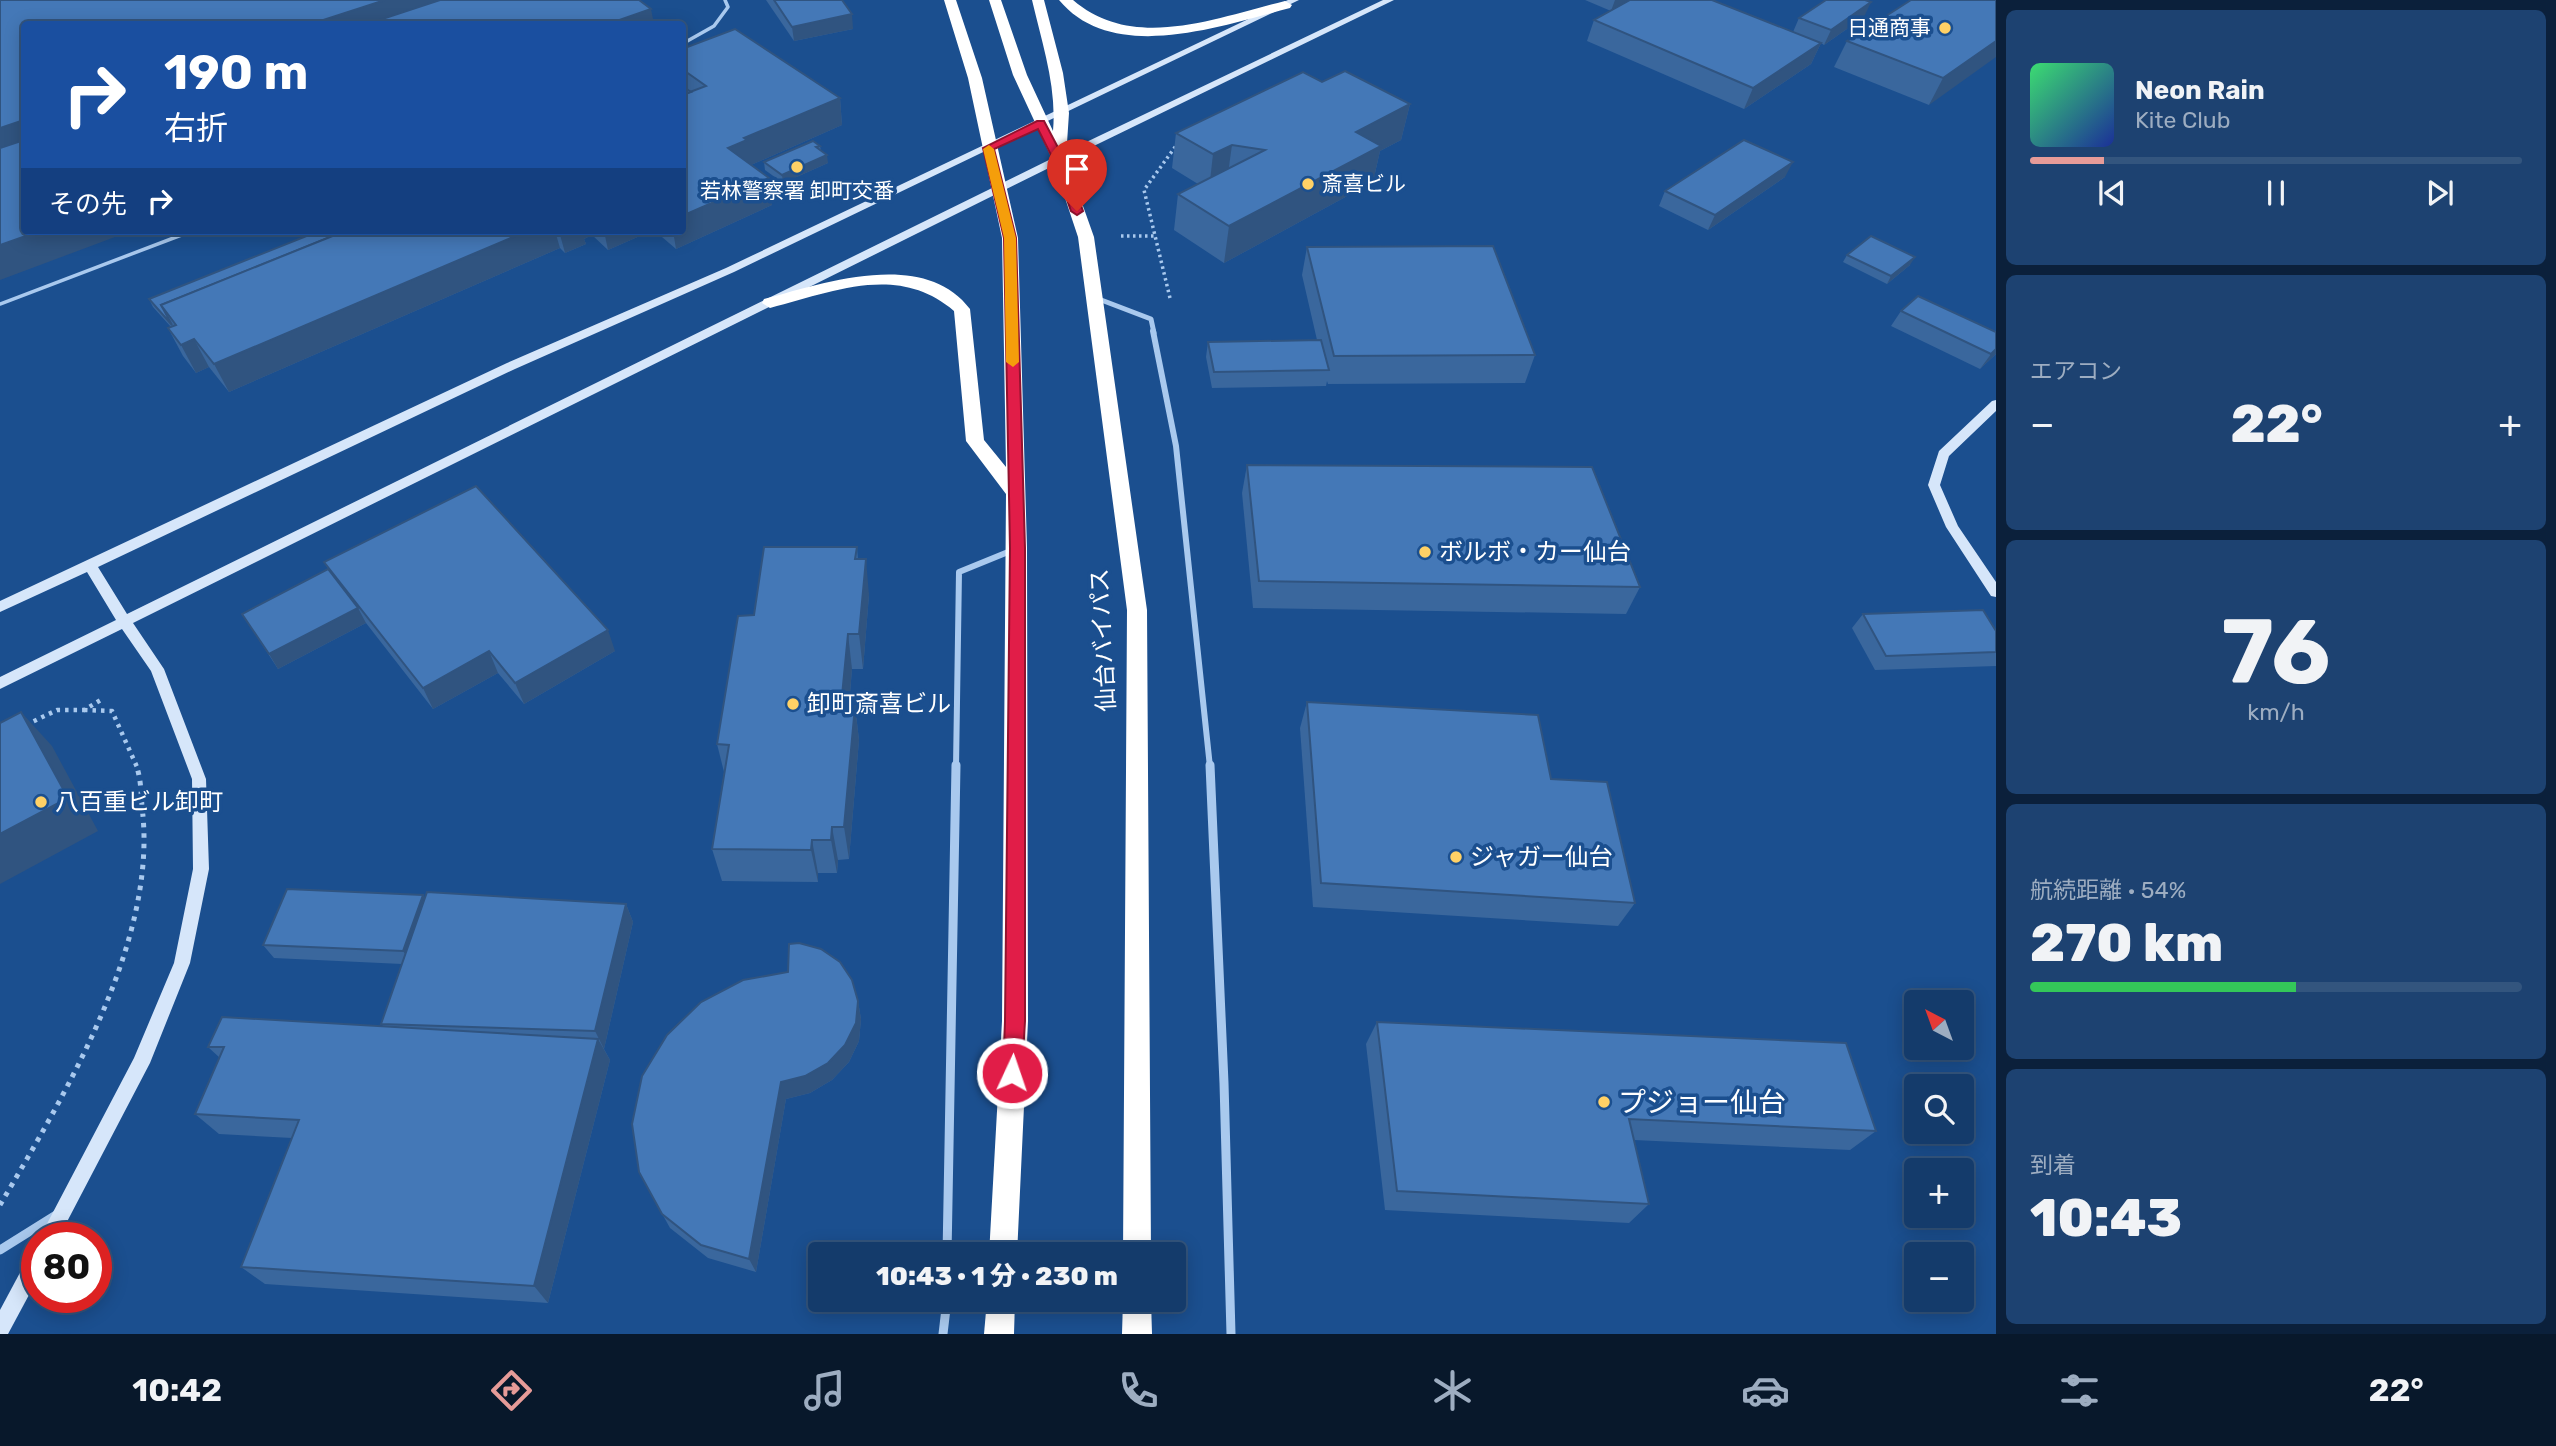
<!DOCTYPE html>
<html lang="ja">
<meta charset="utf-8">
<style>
body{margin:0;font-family:Rubik,"Noto Sans JP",sans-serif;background:#1d4271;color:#f1f3f6;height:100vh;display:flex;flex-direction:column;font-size:26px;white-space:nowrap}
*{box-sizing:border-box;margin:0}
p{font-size:23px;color:#9dadc1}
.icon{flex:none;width:38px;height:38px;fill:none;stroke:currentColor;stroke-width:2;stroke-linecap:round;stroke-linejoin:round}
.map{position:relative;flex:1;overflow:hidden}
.panel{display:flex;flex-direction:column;gap:10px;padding:10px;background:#0b203b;width:560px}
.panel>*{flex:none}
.hud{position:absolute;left:21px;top:21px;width:665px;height:214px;border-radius:7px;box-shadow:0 4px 18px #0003,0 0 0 2px #33557e;background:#1a4fa0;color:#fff;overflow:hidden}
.needle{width:46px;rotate:319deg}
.controls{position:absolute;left:1904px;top:990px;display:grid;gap:14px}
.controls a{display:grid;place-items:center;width:70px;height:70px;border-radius:7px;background:#143b6b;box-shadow:0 4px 18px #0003,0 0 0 2px #33557e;font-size:35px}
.speed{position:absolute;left:21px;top:1222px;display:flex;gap:14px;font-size:35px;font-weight:700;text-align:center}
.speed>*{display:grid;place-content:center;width:91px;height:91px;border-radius:50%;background:#143b6b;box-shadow:0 4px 18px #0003,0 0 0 2px #33557e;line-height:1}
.speed .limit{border:10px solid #d22;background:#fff;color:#111}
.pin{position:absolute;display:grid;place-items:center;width:60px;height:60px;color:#fff;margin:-72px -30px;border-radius:50% 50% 50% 0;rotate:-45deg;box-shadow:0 0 7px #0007}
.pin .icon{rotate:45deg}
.me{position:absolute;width:77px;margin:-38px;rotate:3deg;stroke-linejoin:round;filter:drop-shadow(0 0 5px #0008)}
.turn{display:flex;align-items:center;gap:24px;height:147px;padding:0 28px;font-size:32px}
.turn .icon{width:91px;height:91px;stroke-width:2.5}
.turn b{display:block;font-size:49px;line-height:60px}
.then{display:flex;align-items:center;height:66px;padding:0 28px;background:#0003;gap:14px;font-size:26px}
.big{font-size:52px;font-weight:800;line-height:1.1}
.panel .widget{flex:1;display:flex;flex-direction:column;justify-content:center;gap:10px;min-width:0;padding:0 24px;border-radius:10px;background:#1d4271}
.panel .dial{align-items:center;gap:0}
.dial b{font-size:91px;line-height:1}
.song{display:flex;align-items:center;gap:21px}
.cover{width:84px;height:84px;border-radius:10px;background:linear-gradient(135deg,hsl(140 70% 55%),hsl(230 70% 35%))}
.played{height:7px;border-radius:4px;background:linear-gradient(90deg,#e69b98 15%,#33557e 15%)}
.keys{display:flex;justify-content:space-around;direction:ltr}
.heat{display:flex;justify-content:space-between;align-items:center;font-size:38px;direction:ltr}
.charge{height:10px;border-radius:5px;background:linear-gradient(90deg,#34c759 54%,#33557e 0)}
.trip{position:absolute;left:808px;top:1242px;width:378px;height:70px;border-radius:7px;background:#143b6b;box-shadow:0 4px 18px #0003,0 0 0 2px #33557e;font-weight:800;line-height:70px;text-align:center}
.tab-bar{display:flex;height:112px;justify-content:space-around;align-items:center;background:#08182b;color:#9dadc1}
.tab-bar .icon{width:49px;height:49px}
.tab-bar .current{color:#e69b98}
.tab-bar b{font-size:32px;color:#f1f3f6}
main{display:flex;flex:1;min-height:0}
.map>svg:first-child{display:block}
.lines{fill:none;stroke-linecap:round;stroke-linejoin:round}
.path-far2{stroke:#a9c9ee;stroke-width:3.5;stroke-dasharray:2.5 3.5;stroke-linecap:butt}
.path-far1{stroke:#a9c9ee;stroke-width:4.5;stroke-dasharray:3.5 5;stroke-linecap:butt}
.path{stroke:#a9c9ee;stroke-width:5;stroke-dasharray:4.5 6;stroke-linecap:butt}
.lane{stroke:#a9c9ee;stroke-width:3.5}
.street-far2{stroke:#a9c9ee;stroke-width:5}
.street-far1{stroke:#a9c9ee;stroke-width:6}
.street{stroke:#a9c9ee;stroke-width:9}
.secondary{fill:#d6e6fa;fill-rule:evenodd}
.highway{fill:#fff;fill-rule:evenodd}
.wall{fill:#3a679d}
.shaded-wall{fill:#305480}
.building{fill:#4478b7;stroke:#305480;stroke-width:2}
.route{fill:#e11d48;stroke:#92132f;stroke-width:2}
.slow{fill:#f59e0b}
.poi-dot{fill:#ffd166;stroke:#1b4f8f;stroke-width:2.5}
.labels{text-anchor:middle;stroke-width:7;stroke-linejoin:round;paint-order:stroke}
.far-poi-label{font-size:21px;fill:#fff;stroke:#1b4f8f;text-anchor:end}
.poi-label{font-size:24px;fill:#fff;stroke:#1b4f8f;text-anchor:start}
.street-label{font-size:24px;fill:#fff;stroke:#1b4f8f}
.near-poi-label{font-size:28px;fill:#fff;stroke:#1b4f8f;text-anchor:start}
</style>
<main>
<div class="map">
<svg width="1996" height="1334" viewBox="0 0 1996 1334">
<rect width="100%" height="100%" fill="#1b4f8f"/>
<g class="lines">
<g class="path-far2">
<polyline points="1121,236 1156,236"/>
<polyline points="1170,298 1144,190 1178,143"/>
</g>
<g class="path-far1">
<polyline points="84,710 112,711 137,767"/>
<polyline points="26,725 57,710 84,710 104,698"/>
</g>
<path class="path" d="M0,1205c65,-111 159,-265 142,-398 -1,-14 -1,-29 -6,-42"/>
<g class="lane">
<polyline points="682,44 714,26 728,7 725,0"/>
<polyline points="0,304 192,231"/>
</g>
<polyline class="street-far2" points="1096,298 1151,319 1154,333"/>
<g class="street-far1">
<polyline points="1153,331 1176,446 1210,767"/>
<polyline points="956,767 959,572 1013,550"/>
</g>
<g class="street">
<polyline points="1210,765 1224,1083 1231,1334"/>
<polyline points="0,1250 56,1215"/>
<polyline points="947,1255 956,765"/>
<polyline points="943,1334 947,1300"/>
</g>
<g class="secondary">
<polygon points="1288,0 1299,0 734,272 515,369 98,567 127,614 1055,157 1383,0 1394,0 1063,161 133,623 164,669 206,779 209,869 190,963 150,1063 59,1237 40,1237 134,1058 174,963 193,869 192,779 151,671 122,629 0,689 0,677 116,620 87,572 0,612 0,601 507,363 726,268"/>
<polygon points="1996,400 1996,411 1949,456 1940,485 1958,526 1996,582 1996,597 1991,596 1946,527 1928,485 1939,451 1992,401"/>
<polygon points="37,1252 37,1280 8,1334 0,1334 0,1310 30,1254"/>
</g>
<g class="highway">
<path d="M944,0h12l26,78 36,160 9,310 1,473 -11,234h-28l13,-234 4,-527 -40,-53 -12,-130c-56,-48 -121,-19 -184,-3l-8,-5 2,-4c60,-16 160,-51 206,10l14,131 22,27 -4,-229 -34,-160z"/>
<path d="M989,0h12l26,75 26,56c4,-44 -11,-88 -21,-131h12l19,73 6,40 -3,45 28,79 53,373 4,645h-28l4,-645 -49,-373 -26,-78 -39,-84z"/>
<path d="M1059,0h14c60,52 143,18 212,1l7,4 -2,3c-69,18 -177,57 -231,-8z"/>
<polygon points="987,1300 1015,1300 1014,1334 984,1334"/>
<polygon points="1123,1300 1151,1300 1152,1334 1122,1334"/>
</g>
</g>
<g class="wall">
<polygon points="766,0 842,0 853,29 794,41"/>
<polygon points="1585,0 1712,0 1793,32 1799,18 1864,17 1824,45 1821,43 1811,64 1744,109 1587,41 1594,20 1611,11"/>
<polygon points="1996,0 1929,105 1834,67 1847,41"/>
<polygon points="682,49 840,98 842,125 751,165 769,178 772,205 676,249 655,231 682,231"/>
<polygon points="1322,82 1410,104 1401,140 1380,151 1373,182 1224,263 1174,230 1178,194 1198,184 1172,168 1176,133"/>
<polygon points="820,146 821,151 828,163 783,183 765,170 764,162"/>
<polygon points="1785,177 1708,230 1659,206 1665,191"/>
<polygon points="319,231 651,231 608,250 592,235 584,239 586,244 565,253 560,248 229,392 209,367 196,373 183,356 168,328 171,327 153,307 149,299"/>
<polygon points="1307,247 1535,355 1525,383 1328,384 1327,381 1326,386 1212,388 1206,357 1208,342 1317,340 1302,275"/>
<polygon points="1847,255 1910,265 1887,284 1843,262"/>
<polygon points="1901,311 1996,332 1996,354 1980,369 1891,326"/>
<polygon points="1247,465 1640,587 1626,614 1253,608 1242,493"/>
<polygon points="857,547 858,559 869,595 863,669 852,669 849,706 855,706 859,740 849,859 838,860 837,873 818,873 818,882 722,881 712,849 724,772 717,744 754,615"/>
<polygon points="324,562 615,651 524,704 498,673 433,709 366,623 278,669 242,614 328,569"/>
<polygon points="1863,614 1996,631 1996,666 1875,670 1852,628"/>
<polygon points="1307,702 1551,779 1635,903 1618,926 1313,907 1300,728"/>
<polygon points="423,895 425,898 626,904 633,922 604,1049 610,1060 548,1303 265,1284 241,1267 292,1138 219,1134 195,1114 220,1058 208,1047 383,1026 381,1024 402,964 274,958 263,945"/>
<polygon points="858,1001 861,1019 859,1041 849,1062 832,1080 810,1093 786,1099 756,1272 708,1258 670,1228 639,1172"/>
<polygon points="1377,1022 1876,1131 1850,1150 1634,1140 1649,1204 1629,1223 1385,1210 1366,1044"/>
</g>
<g class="shaded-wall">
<polygon points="385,0 470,0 398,24 311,24"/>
<polygon points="1615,0 1632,0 1611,11"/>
<polygon points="1871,2 1864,17 1824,45 1831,30"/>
<polygon points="651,9 654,24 608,24"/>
<polygon points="852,14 853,29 794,41 792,27"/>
<polygon points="1996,41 1996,57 1929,105 1943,78"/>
<polygon points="1821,43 1811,64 1744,109 1753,88"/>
<polygon points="840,98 842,125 751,165 728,148 744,138"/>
<polygon points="1410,104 1401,140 1380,151 1373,182 1224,263 1229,226 1356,132"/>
<polygon points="24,120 24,153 0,161 0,128"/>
<polygon points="1232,145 1227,181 1209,190 1213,154"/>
<polygon points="827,155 828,163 783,183 782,175"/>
<polygon points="1793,162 1785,177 1708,230 1715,215"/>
<polygon points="769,178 772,205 676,249 673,231 682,231 682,216"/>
<polygon points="40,231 131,231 0,280 0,245"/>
<polygon points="527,231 555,231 560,248 229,392 214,364"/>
<polygon points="559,231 590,231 592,235 584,239 586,244 565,253"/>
<polygon points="604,231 651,231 608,250"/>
<polygon points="1915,257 1910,265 1887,284 1891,276"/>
<polygon points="194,339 209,367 196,373 181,345"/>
<polygon points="1996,349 1996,354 1980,369 1991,354"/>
<polygon points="866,559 869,595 863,669 859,634"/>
<polygon points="358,608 366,623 278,669 269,654"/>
<polygon points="608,630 615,651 524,704 515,683"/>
<polygon points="848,634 852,669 846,740 841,706"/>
<polygon points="489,651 498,673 433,709 423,688"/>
<polygon points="855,706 859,740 849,859 844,827"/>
<polygon points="21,712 52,746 98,831 0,884 0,834"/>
<polygon points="832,827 838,860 837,873 831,840"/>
<polygon points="812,840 818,873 818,882 811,850"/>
<polygon points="423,895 431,908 412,964 403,951"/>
<polygon points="626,904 633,922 604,1049 595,1031"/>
<polygon points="858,1001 861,1019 859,1041 849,1062 832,1080 810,1093 786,1099 756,1272 749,1259 781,1082"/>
<polygon points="598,1039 610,1060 548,1303 534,1286"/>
</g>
<g class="building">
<polygon points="0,0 385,0 311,24 24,24 24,120 0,128"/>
<polygon points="440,0 639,0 651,9 608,24 367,24"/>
<polygon points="774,0 842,0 852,14 792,27"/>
<polygon points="1630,0 1712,0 1821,43 1753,88 1594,20"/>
<polygon points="1826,0 1865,0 1871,2 1831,30 1799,18"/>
<polygon points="1911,0 1996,0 1996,41 1943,78 1847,41"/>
<polygon points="735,29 840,98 744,138 747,140 728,148 769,178 682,216 682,95 706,86 682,69 682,49"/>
<polygon points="1345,71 1410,104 1356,132 1381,146 1229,226 1178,194 1265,150 1232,145 1213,154 1176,133 1303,72 1322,82"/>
<polygon points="682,86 691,92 682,95"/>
<polygon points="24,140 24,231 40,231 0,245 0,148"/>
<polygon points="1744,140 1793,162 1715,215 1665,191"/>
<polygon points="813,141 820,146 816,147 827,155 782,175 764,162"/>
<polygon points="319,231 345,231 161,305 172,325 149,299"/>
<polygon points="345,231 527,231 214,364 194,339 181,345 168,328 176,325 161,305"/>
<polygon points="1871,236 1915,257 1891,276 1847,255"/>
<polygon points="1493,246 1535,355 1334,356 1307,247"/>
<polygon points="1918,296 1996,332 1996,349 1991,354 1901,311"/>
<polygon points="1321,340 1329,370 1214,372 1208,342"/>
<polygon points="1247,465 1592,467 1640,587 1259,581"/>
<polygon points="476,486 608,630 515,683 489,651 423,688 324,562"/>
<polygon points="764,547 857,547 855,559 866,559 859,634 848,634 841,706 855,706 844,827 832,827 831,840 812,840 811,850 712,849 729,745 717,744 738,616 754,615"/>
<polygon points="328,569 358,608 269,654 242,614"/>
<polygon points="1983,610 1996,631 1996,652 1886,656 1863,614"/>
<polygon points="1307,702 1538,715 1551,779 1607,782 1635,903 1321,883"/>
<polygon points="21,712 68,798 0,834 0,723"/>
<polygon points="287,889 423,895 403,951 263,945"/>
<polygon points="427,892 626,904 595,1031 381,1024"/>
<polygon points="799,943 821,949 840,962 852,980 858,1001 856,1023 845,1045 828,1063 805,1076 781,1082 749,1259 701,1245 662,1214 639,1172 632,1124 642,1076 667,1035 701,1002 743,980 788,972 789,944"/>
<polygon points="222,1017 598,1039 534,1286 241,1267 299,1120 195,1114 224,1047 208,1047"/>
<polygon points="1377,1022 1846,1043 1876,1131 1629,1119 1649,1204 1397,1191"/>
</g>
<polygon class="route" points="1037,121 1044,121 1064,159 1083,211 1077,215 1071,211 1053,159 1038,129 994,149 1016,238 1025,548 1025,1021 1022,1073 1019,1080 1012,1083 1005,1080 1003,1073 1005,1021 1010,548 1004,238 983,148"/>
<polygon class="slow" points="989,145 994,149 1016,238 1019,362 1013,367 1006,362 1004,238 983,149"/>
<g class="poi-dot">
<circle cx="1945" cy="28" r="7"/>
<circle cx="797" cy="167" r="7"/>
<circle cx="1308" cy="184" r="7"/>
<circle cx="1425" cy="552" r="7"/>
<circle cx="793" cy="704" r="7"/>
<circle cx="41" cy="802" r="7"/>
<circle cx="1456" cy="857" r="7"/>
<circle cx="1604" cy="1102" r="7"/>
</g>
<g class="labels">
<g class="far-poi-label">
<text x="1931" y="35">日通商事</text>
<text x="1322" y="191" text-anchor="start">斎喜ビル</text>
<text x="797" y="198" text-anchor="middle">若林警察署 卸町交番</text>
</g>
<g class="poi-label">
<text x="1439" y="560">ボルボ・カー仙台</text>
<text x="807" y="712">卸町斎喜ビル</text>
<text x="55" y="810">八百重ビル卸町</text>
<text x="1470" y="865">ジャガー仙台</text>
</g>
<g class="street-label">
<text transform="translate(1103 640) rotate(-93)" y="8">仙台バイパス</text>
</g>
<g class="near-poi-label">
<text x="1618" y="1112">プジョー仙台</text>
</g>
</g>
</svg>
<div class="controls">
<a><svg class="needle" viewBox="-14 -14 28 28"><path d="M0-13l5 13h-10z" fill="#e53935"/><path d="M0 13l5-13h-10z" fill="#9dadc1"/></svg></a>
<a><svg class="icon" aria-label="search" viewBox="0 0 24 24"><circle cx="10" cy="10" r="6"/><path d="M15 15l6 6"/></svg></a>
<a>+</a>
<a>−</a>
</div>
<div class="speed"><div class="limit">80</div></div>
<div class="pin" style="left:1077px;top:211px;background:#d93025"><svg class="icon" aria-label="arrive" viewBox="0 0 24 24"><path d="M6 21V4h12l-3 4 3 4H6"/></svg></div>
<svg class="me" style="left:1012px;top:1073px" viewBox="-20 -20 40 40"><circle r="17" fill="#e11d48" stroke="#fff" stroke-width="3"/><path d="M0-11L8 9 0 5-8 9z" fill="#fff"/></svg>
<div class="trip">10:43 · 1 分 · 230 m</div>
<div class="hud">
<div class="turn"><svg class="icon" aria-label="right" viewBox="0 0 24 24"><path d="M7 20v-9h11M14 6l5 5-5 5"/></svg><div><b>190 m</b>右折</div></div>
<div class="then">その先<svg class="icon" aria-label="right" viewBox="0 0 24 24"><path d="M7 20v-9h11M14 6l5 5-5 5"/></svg></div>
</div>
</div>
<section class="panel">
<div class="widget">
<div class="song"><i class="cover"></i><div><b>Neon Rain</b><p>Kite Club</p></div></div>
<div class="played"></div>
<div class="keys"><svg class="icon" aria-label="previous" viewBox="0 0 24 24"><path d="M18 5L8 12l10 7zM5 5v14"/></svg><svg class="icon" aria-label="pause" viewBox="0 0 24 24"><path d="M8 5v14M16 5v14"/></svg><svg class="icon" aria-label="next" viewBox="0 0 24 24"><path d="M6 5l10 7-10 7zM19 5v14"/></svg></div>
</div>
<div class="widget"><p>エアコン</p>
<div class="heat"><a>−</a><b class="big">22°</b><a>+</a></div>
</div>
<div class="widget dial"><b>76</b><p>km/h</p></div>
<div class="widget"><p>航続距離 · 54%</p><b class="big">270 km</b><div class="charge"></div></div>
<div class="widget"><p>到着</p><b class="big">10:43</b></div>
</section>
</main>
<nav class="tab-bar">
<b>10:42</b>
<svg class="icon current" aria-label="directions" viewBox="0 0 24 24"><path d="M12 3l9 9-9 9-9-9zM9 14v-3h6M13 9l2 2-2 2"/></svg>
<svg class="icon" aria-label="music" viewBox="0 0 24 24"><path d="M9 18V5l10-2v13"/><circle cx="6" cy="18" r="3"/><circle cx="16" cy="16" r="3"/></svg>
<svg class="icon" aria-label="phone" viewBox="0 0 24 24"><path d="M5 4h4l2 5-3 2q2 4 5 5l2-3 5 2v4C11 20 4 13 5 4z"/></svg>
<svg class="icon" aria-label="climate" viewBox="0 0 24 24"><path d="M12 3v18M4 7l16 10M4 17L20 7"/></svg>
<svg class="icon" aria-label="car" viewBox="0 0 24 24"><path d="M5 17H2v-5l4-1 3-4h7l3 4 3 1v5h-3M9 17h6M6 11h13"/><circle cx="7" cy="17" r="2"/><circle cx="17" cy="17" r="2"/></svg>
<svg class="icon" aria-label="filters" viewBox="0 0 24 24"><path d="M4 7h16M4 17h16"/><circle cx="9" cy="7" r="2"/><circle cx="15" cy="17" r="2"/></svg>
<b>22°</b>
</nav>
